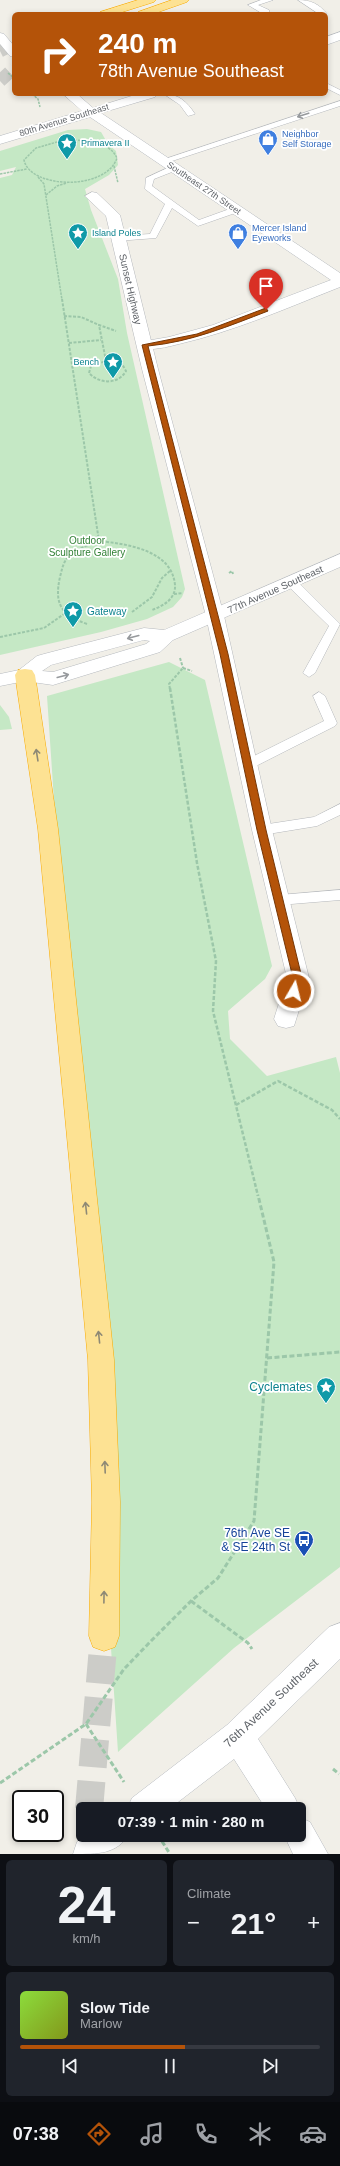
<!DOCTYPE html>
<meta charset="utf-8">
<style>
body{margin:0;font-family:Helvetica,sans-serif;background:#20242c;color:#f1f3f6;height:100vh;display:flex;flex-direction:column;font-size:15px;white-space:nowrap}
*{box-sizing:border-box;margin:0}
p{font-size:13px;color:#9ea1a6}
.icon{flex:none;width:22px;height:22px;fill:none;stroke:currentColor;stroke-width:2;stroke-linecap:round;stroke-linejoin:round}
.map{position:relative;height:1854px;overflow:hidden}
.panel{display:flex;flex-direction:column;gap:6px;padding:6px;background:#0d0f14;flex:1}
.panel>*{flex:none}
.top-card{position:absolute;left:12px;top:12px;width:316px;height:84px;border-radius:6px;box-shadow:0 2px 6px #0003;background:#b45309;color:#fff;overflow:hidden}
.speed{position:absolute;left:12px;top:1790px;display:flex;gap:8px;font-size:20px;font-weight:700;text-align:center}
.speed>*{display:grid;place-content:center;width:52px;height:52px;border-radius:50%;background:#171b24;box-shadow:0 2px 6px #0003;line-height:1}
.speed .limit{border:2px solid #111;border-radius:6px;background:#fff;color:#111}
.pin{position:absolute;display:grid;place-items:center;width:34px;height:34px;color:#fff;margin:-41px -17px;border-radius:50% 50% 50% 0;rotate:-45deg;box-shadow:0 0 4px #0007}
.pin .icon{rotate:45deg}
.me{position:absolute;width:44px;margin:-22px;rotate:8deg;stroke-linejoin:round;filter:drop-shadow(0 0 3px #0008)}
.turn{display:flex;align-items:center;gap:14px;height:84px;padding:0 20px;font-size:18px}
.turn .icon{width:52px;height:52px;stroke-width:2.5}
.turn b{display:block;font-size:28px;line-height:34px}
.big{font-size:30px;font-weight:700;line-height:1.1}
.panel .card{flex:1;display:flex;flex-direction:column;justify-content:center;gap:6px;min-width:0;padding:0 14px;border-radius:6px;background:#20242c}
.panel .dial{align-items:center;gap:0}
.dial b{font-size:52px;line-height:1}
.song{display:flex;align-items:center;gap:12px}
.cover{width:48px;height:48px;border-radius:6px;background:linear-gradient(135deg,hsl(90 70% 55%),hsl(70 70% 35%))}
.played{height:4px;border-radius:2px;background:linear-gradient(90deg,#b45309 55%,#363941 55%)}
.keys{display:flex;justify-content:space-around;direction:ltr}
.heat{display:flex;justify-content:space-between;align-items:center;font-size:22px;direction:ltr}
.panel .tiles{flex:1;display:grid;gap:6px;grid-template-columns:1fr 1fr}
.card:last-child{grid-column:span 2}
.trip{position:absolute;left:76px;top:1802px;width:230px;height:40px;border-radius:6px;background:#171b24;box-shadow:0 2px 6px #0003;font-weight:700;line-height:40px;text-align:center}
.tab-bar{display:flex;height:64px;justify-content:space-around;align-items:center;background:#090b0e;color:#9ea1a6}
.tab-bar .icon{width:28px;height:28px}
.tab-bar .current{color:#b45309}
.tab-bar b{font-size:18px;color:#f1f3f6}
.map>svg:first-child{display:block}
.green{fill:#c5e8c5}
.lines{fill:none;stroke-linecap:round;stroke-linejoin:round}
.highway-tunnel-far1{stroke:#ccccc8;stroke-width:13;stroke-dasharray:13 6;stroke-linecap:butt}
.highway-tunnel{stroke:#ccccc8;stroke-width:28;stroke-dasharray:28 14;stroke-linecap:butt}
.lane-casing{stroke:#b5b8bc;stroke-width:1}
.street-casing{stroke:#b5b8bc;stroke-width:1}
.secondary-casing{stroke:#b6babf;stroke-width:1}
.highway-casing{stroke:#f9ab00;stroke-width:1}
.path-far3{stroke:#9cc7a9;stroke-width:1.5;stroke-dasharray:2.5 1;stroke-linecap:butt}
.path-far2{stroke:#9cc7a9;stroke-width:2;stroke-dasharray:3 1.5;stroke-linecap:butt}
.path-far1{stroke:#9cc7a9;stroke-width:2.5;stroke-dasharray:4 2;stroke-linecap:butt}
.path{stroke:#9cc7a9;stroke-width:3;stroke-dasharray:5 2.5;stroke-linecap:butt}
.lane{fill:#fff;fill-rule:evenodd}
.street{fill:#fff;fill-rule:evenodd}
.secondary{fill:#fff;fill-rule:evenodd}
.highway{fill:#fde293;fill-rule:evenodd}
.path-bridge{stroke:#9cc7a9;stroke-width:3;stroke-dasharray:5 2.5;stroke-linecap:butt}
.oneway{stroke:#979a9d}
.oneway2{stroke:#8e8975}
.route{fill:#b45309;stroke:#753606}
.labels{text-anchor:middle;stroke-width:3.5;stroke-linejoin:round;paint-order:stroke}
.far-street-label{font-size:9px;fill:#5f6368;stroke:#fff}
.far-shop-label{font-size:9px;fill:#366cbe;stroke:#fff;text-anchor:start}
.far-culture-label{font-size:9px;fill:#0d838f;stroke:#fff;text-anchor:start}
.street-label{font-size:10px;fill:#5f6368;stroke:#fff}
.park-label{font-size:10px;fill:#348238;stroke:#fff}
.culture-label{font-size:10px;fill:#0d838f;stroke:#fff;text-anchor:start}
.near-culture-label{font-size:12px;fill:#0d838f;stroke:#fff;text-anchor:end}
.near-transit-label{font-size:12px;fill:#164399;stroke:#fff;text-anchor:end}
.near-street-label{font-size:12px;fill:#5f6368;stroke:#fff}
</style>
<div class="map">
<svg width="340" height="1854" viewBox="0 0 340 1854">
<rect width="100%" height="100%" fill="#f1efe8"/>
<g class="green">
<polygon points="87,129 101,132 108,144 116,151 118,165 109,175 85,189 91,210 118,279 127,333 185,589 182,597 173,607 147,619 101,632 0,655 0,178 12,175 16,167 0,171 0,151 68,130"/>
<polygon points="169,662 205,680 272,966 265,979 228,1011 230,1039 267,1076 336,1057 340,1073 340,1567 234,1648 118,1752 47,696"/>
<polygon points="0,705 9,717 12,729 0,730"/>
</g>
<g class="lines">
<g class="highway-tunnel-far1">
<polyline points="0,51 14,44"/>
<polyline points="0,81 14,68"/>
</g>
<polyline class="highway-tunnel" points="89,1809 104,1636"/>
<g class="lane-casing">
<g id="lane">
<polygon points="261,0 273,0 258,5 269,10 269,14 263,14 248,5"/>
<path d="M298,0c13,0 21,4 29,14h-8z"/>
<polygon points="326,83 340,90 340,95 326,88"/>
<path d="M164,94c15,0 23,8 31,20l-7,2 -8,-11z"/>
<polygon points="340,101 340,106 166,163 159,161"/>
<polygon points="174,165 178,168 177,170 154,179 152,186 199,220 235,207 239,210 238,212 198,226 172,208 156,238 116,241 115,239 119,236 150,234 165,204 145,189 146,178"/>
<polygon points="291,578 295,579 340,624 315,673 309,677 303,673 329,626 287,585 285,582 287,579"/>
<polygon points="319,692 325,696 337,723 335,726 254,767 244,767 243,764 244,761 324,721 313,696"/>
<polygon points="340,804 340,815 317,826 262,835 257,833 255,830 257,827 262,825 314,817"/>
<polygon points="340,890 340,900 279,905 274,904 272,900 274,896 279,895"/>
</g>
</g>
<g class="street-casing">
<polygon id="street" points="92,192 97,193 120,215 158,369 224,616 272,830 309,978 294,1026 286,1028 278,1026 274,1019 287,978 252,830 206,616 142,369 106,216 85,196"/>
</g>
<g class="secondary-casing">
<g id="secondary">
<polygon points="340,32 340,40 326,45 326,37"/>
<polygon points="0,33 4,34 14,46 14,57 10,56 0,44"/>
<path d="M63,94h14l16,14 45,-14h19l-2,3 -54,16 239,160v14c-53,21 -105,44 -161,57 -12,3 -27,7 -39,4l-3,-3 3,-3 29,-5 44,-12 118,-45 -241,-163 -90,27v-8l82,-25z"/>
<path d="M340,554v13l-167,73 -13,12 -107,33 -28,-4 -25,5v-12l19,-4 18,-14 7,-2 100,-26 20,2zM144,640l6,1 -4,3 -93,28 -11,-1 9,-6z"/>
<polygon points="340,1623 340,1659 258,1739 295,1798 300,1809 299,1812 299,1809 266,1809 234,1759 169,1809 127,1809 132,1798 227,1725 329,1627"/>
<polygon points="299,1817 310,1822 328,1854 293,1854 284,1835 299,1835"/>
<path d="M87,1835h41c-11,19 -30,19 -55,19l4,-12z"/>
</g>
</g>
<g class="highway-casing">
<g id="highway">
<polygon points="138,0 156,0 154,2 116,14 98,14 100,12"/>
<polygon points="172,0 189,0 187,2 153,14 136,14 138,12"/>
<polygon points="25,669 32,670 35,675 58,829 114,1360 120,1502 119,1636 115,1647 104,1651 93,1647 89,1636 92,1502 88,1360 38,829 15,675 18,670"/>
</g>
</g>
<g class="path-far3">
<polyline points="8,73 14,78"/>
<polyline points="32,94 38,99 40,107"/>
<path d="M64,140c17,0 45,0 53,18 -11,33 -87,31 -93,2l12,-12z"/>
<polyline points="114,166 118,183"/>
<polyline points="0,174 27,169"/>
<polyline points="38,177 44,184 62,300"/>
<polyline points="46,195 57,186 67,183"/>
</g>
<g class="path-far2">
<path d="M62,299l37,242c28,3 73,9 76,44 1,14 -12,21 -23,25"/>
<polyline points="64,316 81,317 99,325"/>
<polyline points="69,343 101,340"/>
<path d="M106,361l16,3 4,7c-8,14 -27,13 -37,2l2,-7z"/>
<polyline points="106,361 99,325 116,331"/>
<polyline points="229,573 232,571 233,574"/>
<polyline points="174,594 183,593"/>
<polyline points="132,612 152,597 162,578 171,570"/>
<path d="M87,624c-26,-9 -33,-20 -27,-47 2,-8 3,-14 8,-20 9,-8 20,-12 31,-16"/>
<polyline points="0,637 44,628 64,614"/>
<polyline points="180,658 183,668"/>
<polyline points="183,668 192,671"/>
<polyline points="170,689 169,684 183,668"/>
</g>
<g class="path-far1">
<polyline points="170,688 197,863 216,961 213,1011 258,1196"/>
<polyline points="236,1105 278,1081 332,1110 340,1119"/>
</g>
<g class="path">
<polyline points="267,1358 340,1352"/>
<polyline points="191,1601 248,1643 252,1649"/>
<polyline points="151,1641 191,1601 218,1578 254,1521 274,1262 258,1195"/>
<polyline points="86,1724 124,1782"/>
<polyline points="333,1769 339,1774"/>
<polyline points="158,1835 170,1854"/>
</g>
<use href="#lane" class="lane"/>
<use href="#street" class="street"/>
<use href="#secondary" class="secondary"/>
<use href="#highway" class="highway"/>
<polyline class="path-bridge" points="0,1783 86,1724 124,1669 151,1641"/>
</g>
<defs><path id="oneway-shaft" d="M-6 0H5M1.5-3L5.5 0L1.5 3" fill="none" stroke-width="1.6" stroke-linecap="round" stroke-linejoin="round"/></defs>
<g class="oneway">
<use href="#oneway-shaft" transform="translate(303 115) rotate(162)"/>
<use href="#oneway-shaft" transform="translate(133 637) rotate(165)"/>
<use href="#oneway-shaft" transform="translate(63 676) rotate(-15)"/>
</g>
<g class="oneway2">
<use href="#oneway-shaft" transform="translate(37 755) rotate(-99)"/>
<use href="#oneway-shaft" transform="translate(86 1208) rotate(-96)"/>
<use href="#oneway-shaft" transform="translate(99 1337) rotate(-96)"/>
<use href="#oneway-shaft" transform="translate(105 1467) rotate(-92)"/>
<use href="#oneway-shaft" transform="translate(104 1597) rotate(-89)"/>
</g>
<path class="route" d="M266,308l2,3c-39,15 -77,31 -120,35l80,308 38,176 36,148 -4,13 -4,4 -5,-4 4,-13 -36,-148 -37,-176 -78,-309 55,-11z"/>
<defs>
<g id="shop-pin" transform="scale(1)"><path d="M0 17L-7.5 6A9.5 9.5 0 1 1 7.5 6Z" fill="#3f7fe0" stroke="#fff"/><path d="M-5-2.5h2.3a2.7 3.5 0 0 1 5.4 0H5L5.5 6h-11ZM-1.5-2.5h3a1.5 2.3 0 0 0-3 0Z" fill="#fff"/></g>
<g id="sight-pin" transform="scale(1)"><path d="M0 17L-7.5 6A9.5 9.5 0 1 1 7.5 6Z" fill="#0f9aa8" stroke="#fff"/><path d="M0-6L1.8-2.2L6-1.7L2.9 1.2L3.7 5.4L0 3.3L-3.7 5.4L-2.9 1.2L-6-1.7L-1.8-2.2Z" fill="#fff"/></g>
<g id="bus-pin" transform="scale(1)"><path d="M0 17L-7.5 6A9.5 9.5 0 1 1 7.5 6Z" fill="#1a4fb4" stroke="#fff"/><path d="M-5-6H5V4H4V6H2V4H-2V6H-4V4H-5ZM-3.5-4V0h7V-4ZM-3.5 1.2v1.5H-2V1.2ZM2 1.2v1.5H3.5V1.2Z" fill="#fff"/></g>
</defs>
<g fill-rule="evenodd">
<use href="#shop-pin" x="268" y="139"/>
<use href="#sight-pin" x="67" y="143"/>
<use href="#sight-pin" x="78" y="233"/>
<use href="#shop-pin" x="238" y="233"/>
<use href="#sight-pin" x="113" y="362"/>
<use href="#sight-pin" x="73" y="611"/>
<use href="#sight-pin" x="326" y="1387"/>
<use href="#bus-pin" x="304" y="1540"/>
</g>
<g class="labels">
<g class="far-street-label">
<text transform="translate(64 120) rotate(-17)" y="3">80th Avenue Southeast</text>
<text transform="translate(204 188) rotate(34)" y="3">Southeast 27th Street</text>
</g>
<g class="far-shop-label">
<text x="282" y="137">Neighbor<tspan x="282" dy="10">Self Storage</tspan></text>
<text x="252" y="231">Mercer Island<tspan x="252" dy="10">Eyeworks</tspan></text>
</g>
<g class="far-culture-label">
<text x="81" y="146">Primavera II</text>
<text x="92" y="236">Island Poles</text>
<text x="99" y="365" text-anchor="end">Bench</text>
</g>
<g class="street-label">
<text transform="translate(131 289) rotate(77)" y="4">Sunset Highway</text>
<text transform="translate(275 589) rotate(-24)" y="4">77th Avenue Southeast</text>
</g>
<g class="park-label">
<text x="87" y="544">Outdoor<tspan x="87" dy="12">Sculpture Gallery</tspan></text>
</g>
<g class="culture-label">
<text x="87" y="615">Gateway</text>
</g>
<g class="near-culture-label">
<text x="312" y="1391">Cyclemates</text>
</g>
<g class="near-transit-label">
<text x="290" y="1537">76th Ave SE<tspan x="290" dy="14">&amp; SE 24th St</tspan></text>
</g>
<g class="near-street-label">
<text transform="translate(271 1703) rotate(-43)" y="4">76th Avenue Southeast</text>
</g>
</g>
</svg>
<div class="speed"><div class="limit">30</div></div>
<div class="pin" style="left:266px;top:310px;background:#d93025"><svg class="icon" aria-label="arrive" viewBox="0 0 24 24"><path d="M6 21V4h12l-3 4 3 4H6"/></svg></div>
<svg class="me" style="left:294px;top:991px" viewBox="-20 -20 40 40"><circle r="17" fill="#b45309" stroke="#fff" stroke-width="3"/><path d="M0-11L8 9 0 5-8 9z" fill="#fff"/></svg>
<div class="trip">07:39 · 1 min · 280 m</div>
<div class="top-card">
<div class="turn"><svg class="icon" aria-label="right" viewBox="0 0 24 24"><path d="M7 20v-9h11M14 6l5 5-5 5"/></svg><div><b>240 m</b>78th Avenue Southeast</div></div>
</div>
</div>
<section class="panel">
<div class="tiles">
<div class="card dial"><b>24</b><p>km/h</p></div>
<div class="card"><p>Climate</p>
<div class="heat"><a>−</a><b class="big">21°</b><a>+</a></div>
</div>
<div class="card">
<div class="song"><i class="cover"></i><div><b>Slow Tide</b><p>Marlow</p></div></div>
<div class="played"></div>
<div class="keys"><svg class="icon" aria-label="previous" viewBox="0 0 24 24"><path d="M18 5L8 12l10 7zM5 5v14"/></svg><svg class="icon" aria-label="pause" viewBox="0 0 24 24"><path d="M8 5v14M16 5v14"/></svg><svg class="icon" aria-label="next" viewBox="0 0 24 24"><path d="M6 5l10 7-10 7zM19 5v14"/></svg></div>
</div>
</div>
</section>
<nav class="tab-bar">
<b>07:38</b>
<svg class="icon current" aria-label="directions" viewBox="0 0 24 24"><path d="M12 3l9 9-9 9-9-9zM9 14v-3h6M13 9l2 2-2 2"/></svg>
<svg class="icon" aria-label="music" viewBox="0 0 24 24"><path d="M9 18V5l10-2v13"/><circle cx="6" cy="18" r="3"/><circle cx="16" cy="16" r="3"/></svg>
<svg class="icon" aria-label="phone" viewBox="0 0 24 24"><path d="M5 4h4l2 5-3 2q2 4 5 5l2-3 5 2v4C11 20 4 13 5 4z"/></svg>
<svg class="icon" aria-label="climate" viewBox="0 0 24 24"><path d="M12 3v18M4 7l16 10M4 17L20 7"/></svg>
<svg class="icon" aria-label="car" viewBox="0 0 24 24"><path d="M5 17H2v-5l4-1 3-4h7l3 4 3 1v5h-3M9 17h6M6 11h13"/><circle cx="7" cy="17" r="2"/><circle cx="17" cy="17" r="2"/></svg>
</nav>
